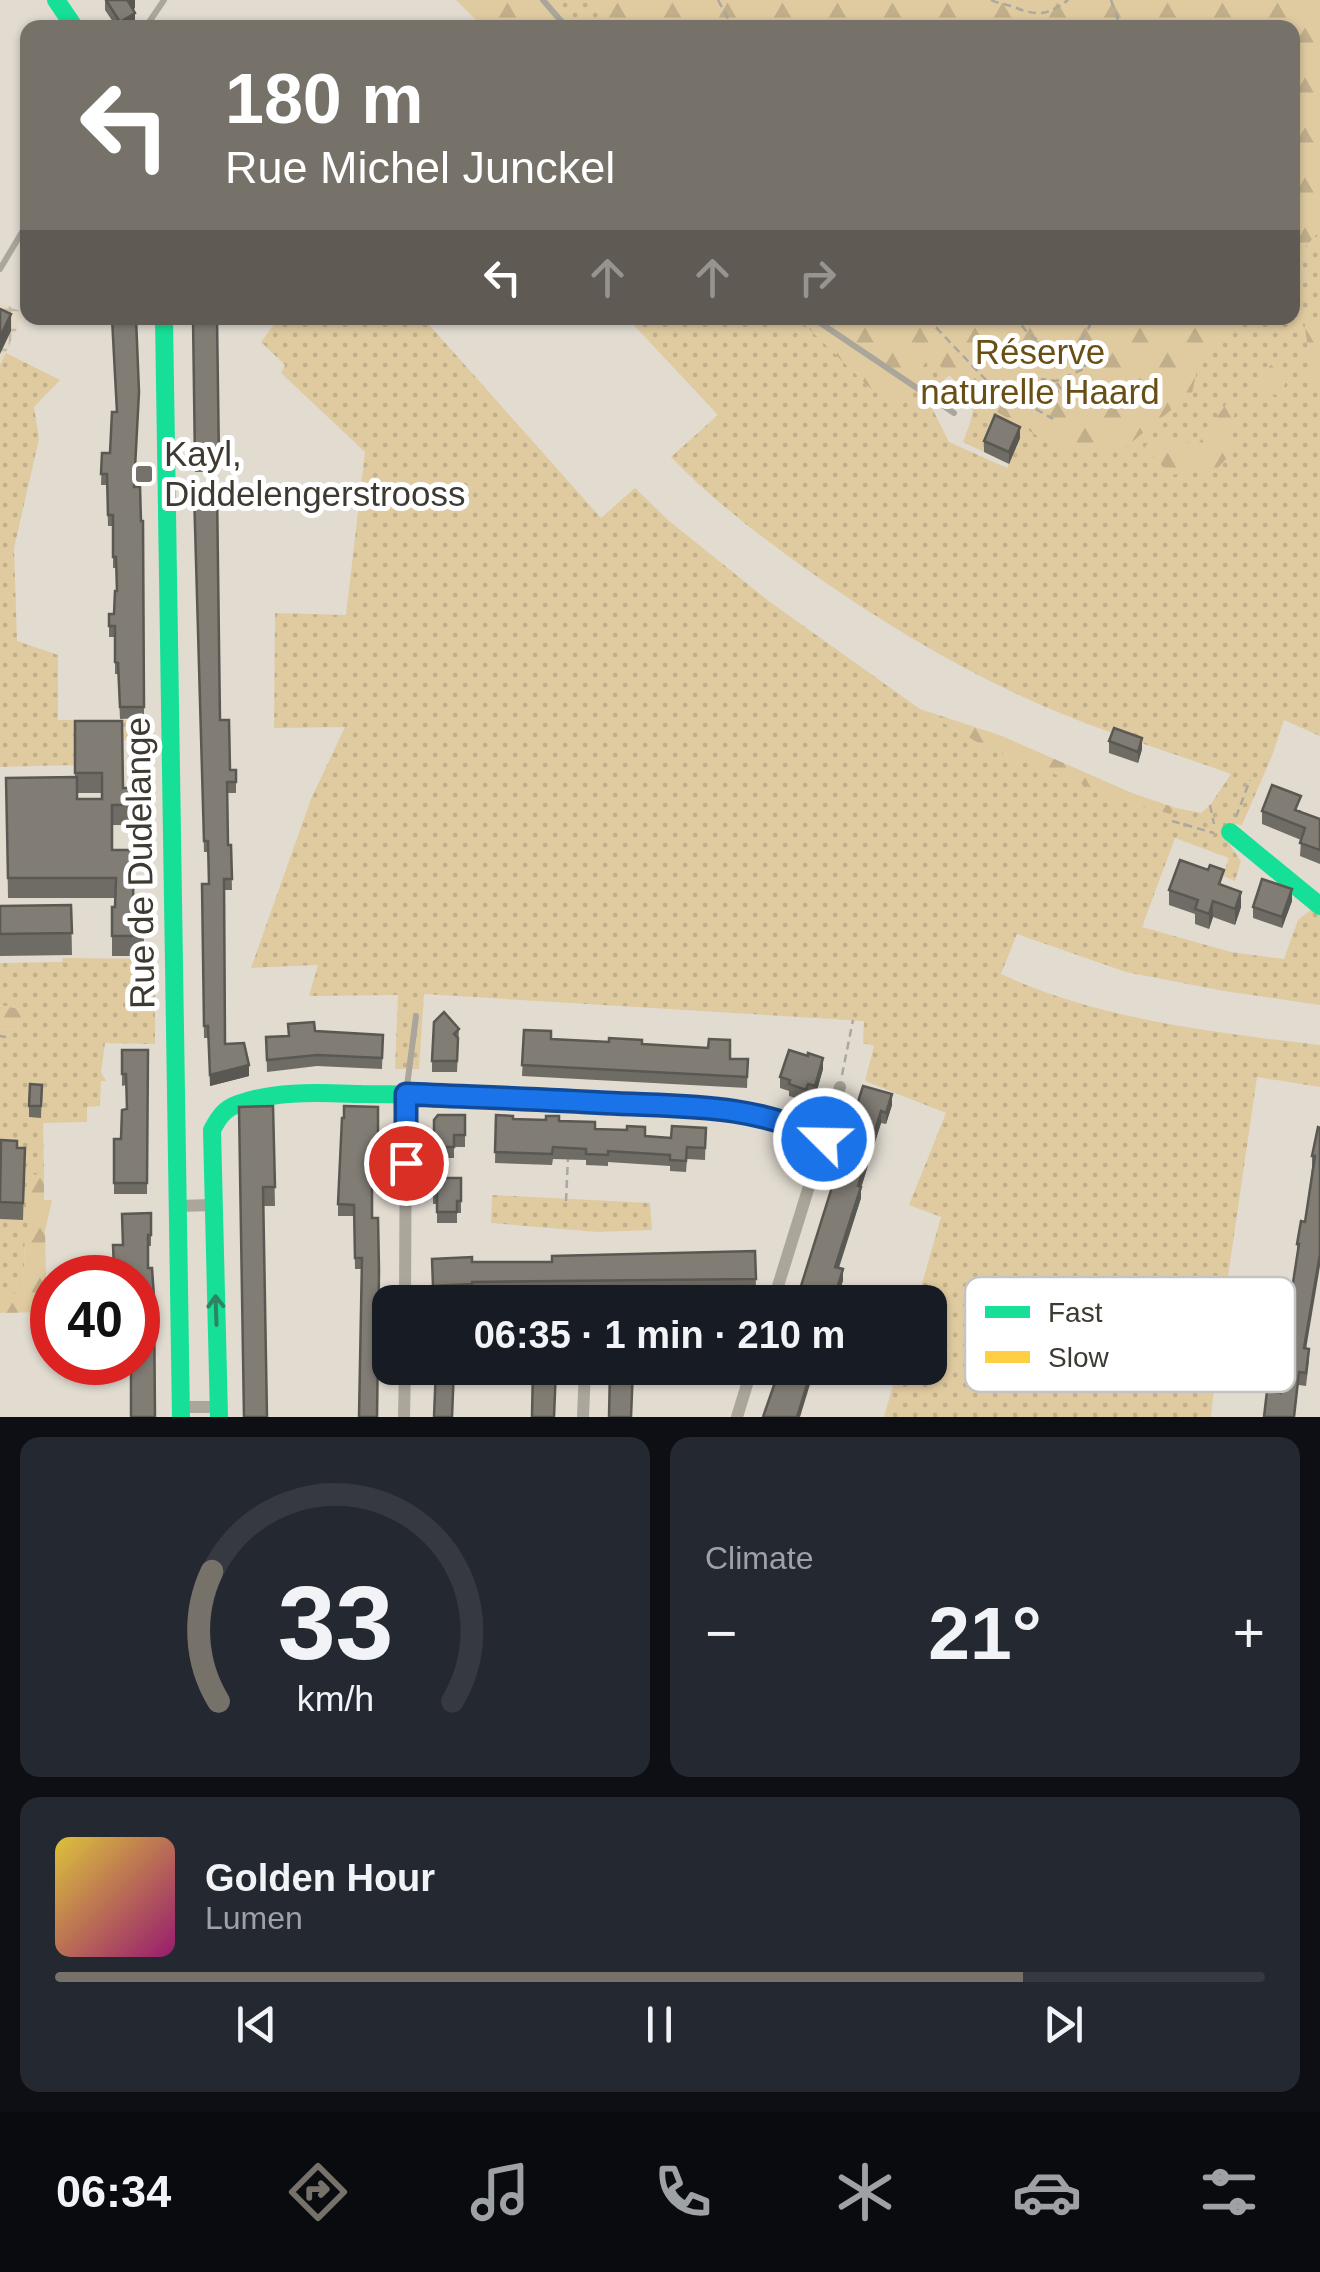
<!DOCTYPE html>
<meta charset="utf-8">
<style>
body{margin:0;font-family:Helvetica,sans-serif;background:#242831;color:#f1f3f6;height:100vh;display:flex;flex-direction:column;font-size:38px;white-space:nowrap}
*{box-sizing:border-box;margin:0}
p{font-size:32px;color:#9ea1a6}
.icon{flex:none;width:55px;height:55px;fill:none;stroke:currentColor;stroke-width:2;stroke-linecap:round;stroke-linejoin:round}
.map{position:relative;height:1417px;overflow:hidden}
.details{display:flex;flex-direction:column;gap:20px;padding:20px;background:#0d0f14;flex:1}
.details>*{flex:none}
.guide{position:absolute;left:20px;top:20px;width:1280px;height:305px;border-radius:20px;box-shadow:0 2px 8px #0004;background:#777269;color:#fff;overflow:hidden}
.speed{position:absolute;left:30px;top:1255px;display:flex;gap:20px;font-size:50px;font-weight:700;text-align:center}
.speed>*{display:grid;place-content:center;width:130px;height:130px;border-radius:50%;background:#171b24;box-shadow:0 2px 8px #0004;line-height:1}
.speed .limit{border:15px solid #d22;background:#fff;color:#111}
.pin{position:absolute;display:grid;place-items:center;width:85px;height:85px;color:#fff;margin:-42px;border:5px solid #fff;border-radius:50%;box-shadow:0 2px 10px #0007}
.me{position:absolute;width:110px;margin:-55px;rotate:293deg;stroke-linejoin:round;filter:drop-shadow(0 0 8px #0008)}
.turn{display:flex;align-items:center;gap:35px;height:210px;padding:0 40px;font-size:45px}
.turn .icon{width:130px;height:130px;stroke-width:2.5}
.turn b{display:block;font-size:70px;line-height:85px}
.lanes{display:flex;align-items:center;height:95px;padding:0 40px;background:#0003;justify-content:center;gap:50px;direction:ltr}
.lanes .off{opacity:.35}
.big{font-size:75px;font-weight:700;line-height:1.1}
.details .tile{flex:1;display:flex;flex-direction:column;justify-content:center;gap:15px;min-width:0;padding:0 35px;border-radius:20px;background:#242831}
.details .dial{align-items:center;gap:0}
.dial svg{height:260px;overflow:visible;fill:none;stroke:#363941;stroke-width:7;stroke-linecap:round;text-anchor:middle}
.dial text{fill:#f1f3f6;stroke:none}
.song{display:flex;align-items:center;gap:30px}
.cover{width:120px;height:120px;border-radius:15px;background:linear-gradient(135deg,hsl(50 70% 55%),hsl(320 70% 35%))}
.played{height:10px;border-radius:5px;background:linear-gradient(90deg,#777269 80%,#363941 80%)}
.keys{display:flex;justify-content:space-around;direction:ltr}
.heat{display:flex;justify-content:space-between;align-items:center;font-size:55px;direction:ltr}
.details .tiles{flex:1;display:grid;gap:20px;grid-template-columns:1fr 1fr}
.tile:last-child{grid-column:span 2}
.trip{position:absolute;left:372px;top:1285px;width:575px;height:100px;border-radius:20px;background:#171b24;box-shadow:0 2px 8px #0004;font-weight:700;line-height:100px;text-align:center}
.tab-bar{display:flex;height:160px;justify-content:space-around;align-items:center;background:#090b0e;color:#9ea1a6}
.tab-bar .icon{width:70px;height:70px}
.tab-bar .on{color:#777269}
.tab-bar b{font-size:45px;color:#f1f3f6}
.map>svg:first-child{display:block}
.industrial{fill:url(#industrial-grid)}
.grass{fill:url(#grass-dots);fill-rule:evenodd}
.forest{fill:url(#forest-firs)}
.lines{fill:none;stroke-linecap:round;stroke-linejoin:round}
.path{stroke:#aca89f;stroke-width:2.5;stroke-dasharray:8 5;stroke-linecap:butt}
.lane{stroke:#aba69b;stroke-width:6}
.street{stroke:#aba69b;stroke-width:12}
.fast{stroke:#16e098;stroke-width:18}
.slow{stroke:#ffcf43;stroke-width:18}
.wall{fill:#6f6c65;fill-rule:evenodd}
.shaded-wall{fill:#5a5852}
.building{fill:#817d75;stroke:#5a5852;stroke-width:2.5}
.oneway{stroke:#2c8560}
.route-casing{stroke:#114b97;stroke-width:25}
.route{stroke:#1a73e8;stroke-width:18}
.poi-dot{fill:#777269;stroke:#fff;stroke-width:4}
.labels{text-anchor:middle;stroke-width:10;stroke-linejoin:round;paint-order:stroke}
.park-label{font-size:35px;fill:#694f14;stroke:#fff}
.poi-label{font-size:35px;fill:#3e3a32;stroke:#fff;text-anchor:start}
.street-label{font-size:35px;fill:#3e3a32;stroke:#fff}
.key{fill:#fff;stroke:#c5c4c2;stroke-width:2.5}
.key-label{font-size:28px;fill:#3e3a32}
</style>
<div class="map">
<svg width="1320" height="1417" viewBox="0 0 1320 1417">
<defs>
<pattern id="industrial-grid" width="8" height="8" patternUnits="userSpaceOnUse" patternTransform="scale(2.5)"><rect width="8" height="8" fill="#e2d8c4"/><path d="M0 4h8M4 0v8" fill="none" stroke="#c3baa9"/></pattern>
<pattern id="grass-dots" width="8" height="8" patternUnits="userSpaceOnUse" patternTransform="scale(2.5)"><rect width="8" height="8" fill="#e0cba1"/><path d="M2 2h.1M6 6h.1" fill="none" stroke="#c1af8b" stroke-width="1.8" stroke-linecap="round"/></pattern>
<pattern id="forest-firs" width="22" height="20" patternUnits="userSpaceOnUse" patternTransform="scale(2.5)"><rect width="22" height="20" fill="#e0cba1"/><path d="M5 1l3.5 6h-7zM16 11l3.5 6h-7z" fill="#c1af8b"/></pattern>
</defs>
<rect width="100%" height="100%" fill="#e1dbd0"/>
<polygon class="industrial" points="0,302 24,313 0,365"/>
<g class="grass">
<path d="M456,0h864v736l-36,-16 -12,36 -30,69 -15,-2 -4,12 18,26 -6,20 -12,-5 6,-18 -54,-20 -33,89 89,25 53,7 14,-39 15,-12 7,5v92l-96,-14 -98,-19 -109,-38 -16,40c99,46 212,58 319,71v42l-63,-10 -39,268 -7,72h-327l14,-49h32v-66h-13l24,-85 -32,-12 37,-92 -81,-32 9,-35 -11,-3 1,-22 -440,-27 -5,75h-24l3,-74 -89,1 9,-31 -67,3 60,-169 34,-72 -71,1 1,-115 71,2 19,-163 -84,-79 4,-8 -24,-23 18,-24h144l178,200 34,-30 33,32 102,82 150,107 67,39 183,66 6,-6 25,5 9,-8 21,-31c-55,-20 -112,-37 -166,-59 -92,-37 -178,-89 -259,-146 -48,-35 -94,-69 -135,-112l47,-42 -88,-94 3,-3h659v-290h-808zM950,375c29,31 27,29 13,67l21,10 11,-25 25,11 -13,30 -58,-26 -18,-36 4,-18z"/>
<polygon points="6,353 60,380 34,407 39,439 14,548 17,641 58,655 58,720 154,720 154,740 75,741 75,765 0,767 0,365"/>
<polygon points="63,958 155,959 155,1044 105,1043 101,1072 106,1081 101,1081 100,1106 87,1107 87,1122 43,1123 44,1175 27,1175 37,1230 25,1239 23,1293 0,1296 0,1029 18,1030 19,1022 27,1011 0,1005 0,963 62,962"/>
<polygon points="492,1195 650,1203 652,1230 598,1232 491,1223"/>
</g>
<g class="forest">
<polygon points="456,0 543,0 567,27 484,27"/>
<polygon points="596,0 1320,0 1320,231 1293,260 1292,28 615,28"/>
<polygon points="773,318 1239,318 1199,361 1192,393 1122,450 1064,451 971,397 929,355 901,409 869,387 804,324 789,338"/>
<polygon points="1304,319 1320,319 1320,388 1312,380"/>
<polygon points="1271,365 1287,379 1280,396 1259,391 1257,371"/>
<polygon points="1229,400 1238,405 1227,434 1239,445 1216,470 1170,475 1145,446 1161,438 1198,444"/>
<polygon points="920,709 1002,736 1132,793 1176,808 1170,814 1123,800 987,748"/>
<polygon points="0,1005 28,1011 30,1017 19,1022 18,1030 0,1029"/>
<polygon points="27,1174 44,1175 44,1200 52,1200 45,1231 47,1312 0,1313 0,1296 23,1292 25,1239 36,1230 26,1211"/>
</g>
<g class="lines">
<g class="path">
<polyline points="718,0 733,28"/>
<path d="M991,0c8,4 15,4 23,7 24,10 34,8 54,-7"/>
<polyline points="1111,0 1121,28"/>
<polyline points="927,318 986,380 1053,419"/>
<path d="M1011,318c10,4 11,9 18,16 15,13 31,12 49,13"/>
<polyline points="1051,393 1062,391 1057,383"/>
<polyline points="1027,403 1051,393 1042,379 1056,381 1086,368 1086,366 1073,363 1071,359 1094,318"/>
<polyline points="963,404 985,381"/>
<polyline points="1210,805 1214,824"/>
<polyline points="1236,817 1250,780"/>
<polyline points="1172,821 1214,833"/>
<polyline points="0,1036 6,1037"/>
<polyline points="842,1075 853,1020"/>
<polyline points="566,1201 568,1157"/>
</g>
<g class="lane">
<polyline points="543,0 567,28"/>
<polyline points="145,28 164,0"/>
<polyline points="0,269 28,222"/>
<polyline points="813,318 954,413"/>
<polyline points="406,1094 416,1016"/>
</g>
<g class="street">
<polyline points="178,1206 213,1205"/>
<polyline points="405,1302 406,1094"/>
<polyline points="773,1302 840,1087"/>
<polyline points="180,1407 219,1407"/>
<polyline points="404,1417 405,1368"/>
<polyline points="583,1417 585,1368"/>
<polyline points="737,1417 752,1368"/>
</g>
<g class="fast">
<polyline points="56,0 75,28"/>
<polyline points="164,318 181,1417"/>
<polyline points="1230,832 1320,906"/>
<path d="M219,1417l-7,-287c7,-13 12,-21 26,-26 39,-14 83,-11 123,-10 86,0 171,6 257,10"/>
</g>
<path class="slow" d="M618,1104c75,3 137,0 206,35"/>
</g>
<g class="wall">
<polygon points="105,0 135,0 135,8 133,9 135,24 129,28 117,28 105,10"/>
<polygon points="193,318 217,318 219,472 195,472"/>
<polygon points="116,412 135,487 141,521 143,521 144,718 120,719 118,674 115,674 115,637 109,637 109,614 114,614 117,591 116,568 113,568 113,526 108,526 107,485 101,485 102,453 110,453"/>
<polygon points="1020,438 1009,464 984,452 984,441"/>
<polygon points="194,491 220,720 230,770 236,770 236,793 227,793 228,845 231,845 232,890 224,890 225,1044 249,1076 210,1086 208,1038 204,1038 202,884 209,884 208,852 204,852"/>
<path d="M75,721l48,67h15l-1,37h-25v25l21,51 11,6v49h-32v-49h3v-9h-107l-2,-120 69,-1zM77,793h25v6h-25z"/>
<polygon points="1109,741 1142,749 1138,763 1109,753"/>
<polygon points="1301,810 1300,812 1320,819 1320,864 1300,856 1301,840 1262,824 1262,811"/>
<polygon points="1224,885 1241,907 1235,925 1213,917 1209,929 1195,924 1195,914 1169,905 1169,890"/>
<polygon points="1292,901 1282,928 1253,918 1253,907"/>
<polygon points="71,905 72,955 0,956 0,906"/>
<polygon points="288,1024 315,1031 383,1035 382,1069 317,1066 267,1072 266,1037 288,1036"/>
<polygon points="459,1029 457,1072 432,1072 432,1061"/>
<polygon points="524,1030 551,1039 730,1059 748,1059 747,1088 522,1076"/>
<polygon points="122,1050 148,1050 147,1194 114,1194 114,1139 121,1139 126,1109 126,1085 122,1086"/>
<polygon points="823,1069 815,1097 808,1095 806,1101 789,1096 789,1091 780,1088 780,1077"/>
<polygon points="42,1085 41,1118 29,1117 29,1106"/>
<polygon points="892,1105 886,1124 881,1123 877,1135 861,1188 861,1198 839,1268 843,1280 837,1302 796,1302 852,1136 857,1119 856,1108"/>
<polygon points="273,1106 275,1206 264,1206 239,1107"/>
<polygon points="378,1107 378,1159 372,1159 362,1269 355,1269 354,1216 338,1216 338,1204"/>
<polygon points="465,1115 465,1147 454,1147 454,1158 434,1158 434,1120"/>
<polygon points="496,1115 513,1119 559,1121 595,1129 645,1136 671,1138 706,1128 705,1160 687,1159 686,1172 670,1171 670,1166 608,1162 608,1166 586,1165 586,1160 553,1159 552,1165 495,1163"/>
<polygon points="1318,1127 1306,1349 1309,1361 1306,1386 1299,1385 1281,1393 1286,1346 1280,1345 1280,1333 1290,1302 1297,1256 1297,1244 1305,1222 1312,1168 1312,1156"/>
<polygon points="25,1148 23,1220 0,1219 0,1163"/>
<polygon points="433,1178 461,1178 461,1213 457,1213 457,1223 437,1223 437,1204 433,1204"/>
<polygon points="151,1213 151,1246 148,1246 138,1278 114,1278 113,1245 123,1245"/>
<polygon points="755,1251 756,1290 472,1294 472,1296 433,1297 432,1259 472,1262 552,1262"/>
</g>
<g class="shaded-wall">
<polygon points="130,0 135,0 135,8 128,13 128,1"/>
<polygon points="135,13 135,24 129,28 120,28 120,22"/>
<polygon points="11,314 11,331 0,354 0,337"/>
<polygon points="1020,427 1020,438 1009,464 1009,452"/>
<polygon points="1142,738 1142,749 1138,763 1138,752"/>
<polygon points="1292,889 1292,901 1282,928 1282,917"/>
<polygon points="1241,892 1241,907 1235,925 1235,909"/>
<polygon points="1213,901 1213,917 1209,929 1209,914"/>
<polygon points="823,1058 823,1069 815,1097 815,1086"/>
<polygon points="249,1065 249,1076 210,1086 210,1075"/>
<polygon points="892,1094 892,1105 886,1124 886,1113"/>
<polygon points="881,1111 881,1123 861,1188 861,1198 835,1278 835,1267 858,1186"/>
<polygon points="1320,1254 1320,1266 1304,1361 1304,1348"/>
<polygon points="843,1269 843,1280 837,1302 833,1302"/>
<polygon points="812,1368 815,1368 800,1417 797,1417"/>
</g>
<g class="building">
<polygon points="106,0 130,0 128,1 135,13 120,22"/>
<polygon points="0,309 11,314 0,337"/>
<polygon points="112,318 136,318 139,392 134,487 140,487 141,521 143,521 144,707 120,707 118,663 115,662 115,626 109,626 109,614 114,614 115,591 117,591 116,557 113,557 113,515 108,515 107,474 101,474 102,453 110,453 112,412 117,412"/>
<polygon points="193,318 217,318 219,461 195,461"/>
<polygon points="995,415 1020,427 1009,452 984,441"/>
<polygon points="194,491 217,491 220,720 229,720 230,770 236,770 236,782 227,782 228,845 231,845 232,879 224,879 225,1044 244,1043 249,1065 210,1075 208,1026 204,1026 202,884 209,884 208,841 204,841"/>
<polygon points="75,721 122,721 123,788 138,788 137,805 112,805 112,850 134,850 133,901 142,901 142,907 144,907 144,936 112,936 112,907 115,907 116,878 8,878 6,778 77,777 77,799 102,799 102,773 75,773"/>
<polygon points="1114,728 1142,738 1138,752 1109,741"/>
<polygon points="1272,785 1301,796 1295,810 1320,819 1320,850 1300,843 1305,828 1262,811"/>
<polygon points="1180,860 1208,870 1210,865 1224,870 1219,884 1241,892 1235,909 1213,901 1209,914 1195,909 1198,900 1169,890"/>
<polygon points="1262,879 1292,889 1282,917 1253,907"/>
<polygon points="71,905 72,933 0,934 0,906"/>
<polygon points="444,1012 459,1029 454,1034 458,1038 457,1061 432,1061 434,1022"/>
<polygon points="314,1022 315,1031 383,1035 382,1058 317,1055 267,1060 266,1037 289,1036 288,1024"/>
<polygon points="524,1030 551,1031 551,1039 609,1042 609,1038 642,1040 642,1044 708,1048 709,1039 730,1040 730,1059 748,1059 747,1077 522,1065"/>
<polygon points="122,1050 148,1050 147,1183 114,1183 114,1139 121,1139 122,1110 127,1109 126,1074 122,1074"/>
<polygon points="789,1050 808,1056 808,1053 823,1058 815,1086 808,1084 806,1090 789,1084 790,1080 780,1077"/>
<polygon points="30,1084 42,1085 41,1106 29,1106"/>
<polygon points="863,1086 892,1094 886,1113 881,1111 877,1124 858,1186 861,1187 835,1267 843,1269 833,1302 796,1302 848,1136 852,1136 860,1109 856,1108"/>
<polygon points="273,1106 275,1187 263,1187 267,1417 244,1417 239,1107"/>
<polygon points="344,1106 378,1107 378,1148 372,1148 372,1218 378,1218 379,1270 377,1417 359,1417 362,1258 355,1258 354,1205 338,1204 342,1118 344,1118"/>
<polygon points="438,1115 465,1115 465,1135 454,1135 454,1147 434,1147 434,1120"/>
<polygon points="496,1115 513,1116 513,1119 546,1120 546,1116 559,1116 559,1121 595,1122 595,1129 627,1130 627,1126 645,1127 645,1136 671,1138 672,1126 706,1128 705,1148 687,1147 686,1161 670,1160 670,1155 608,1151 608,1155 586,1154 586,1149 553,1147 552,1154 495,1152"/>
<polygon points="1318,1127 1320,1128 1320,1254 1304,1348 1309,1349 1306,1373 1299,1372 1294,1417 1264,1417 1267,1391 1281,1393 1287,1334 1280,1333 1285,1301 1290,1302 1299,1244 1297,1244 1301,1221 1305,1222 1315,1156 1312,1156"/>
<polygon points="1,1140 17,1141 17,1148 25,1148 23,1203 0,1202"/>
<polygon points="433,1178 461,1178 461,1201 457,1201 457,1212 437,1212 437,1192 433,1192"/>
<polygon points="151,1213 151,1235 148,1235 148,1268 152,1268 154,1297 155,1417 131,1417 131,1362 138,1362 138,1278 119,1278 119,1269 114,1269 113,1245 123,1245 122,1214"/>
<polygon points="755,1251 756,1279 472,1282 472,1284 433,1286 432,1259 472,1257 472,1262 552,1262 552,1256"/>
<polygon points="436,1368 454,1368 452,1417 434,1417"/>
<polygon points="533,1368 556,1368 554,1417 532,1417"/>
<polygon points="610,1368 633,1368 631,1417 609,1417"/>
<polygon points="780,1368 812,1368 797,1417 763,1417"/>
</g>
<defs><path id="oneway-shaft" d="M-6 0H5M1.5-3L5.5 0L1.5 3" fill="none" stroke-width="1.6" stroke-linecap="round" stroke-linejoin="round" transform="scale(2.5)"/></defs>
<use class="oneway" href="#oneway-shaft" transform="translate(216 1310) rotate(-92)"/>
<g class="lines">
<g class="route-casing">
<path id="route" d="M406,1163v-69c67,3 133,5 200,9 79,4 145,0 218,36"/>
</g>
<use href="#route" class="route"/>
</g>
<rect class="poi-dot" x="134" y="464" width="20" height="20" rx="5"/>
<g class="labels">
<g class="park-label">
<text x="1040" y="364">Réserve<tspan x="1040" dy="40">naturelle Haard</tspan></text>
</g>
<g class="poi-label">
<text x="164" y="466">Kayl,<tspan x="164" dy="40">Diddelengerstrooss</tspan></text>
</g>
<g class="street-label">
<text transform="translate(140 863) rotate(-91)" y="12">Rue de Dudelange</text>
</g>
</g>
<rect x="965" y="1277" width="330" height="115" rx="15" class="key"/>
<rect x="985" y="1306" width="45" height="12" fill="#16e098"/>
<rect x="985" y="1351" width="45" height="12" fill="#ffcf43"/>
<g class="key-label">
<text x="1048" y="1322">Fast</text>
<text x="1048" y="1367">Slow</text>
</g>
</svg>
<div class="speed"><div class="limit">40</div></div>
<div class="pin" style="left:406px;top:1163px;background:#d93025"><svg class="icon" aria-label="arrive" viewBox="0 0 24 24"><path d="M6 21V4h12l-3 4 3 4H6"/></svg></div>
<svg class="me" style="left:824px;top:1139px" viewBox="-20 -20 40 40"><circle r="17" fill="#1a73e8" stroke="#fff" stroke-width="3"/><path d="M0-11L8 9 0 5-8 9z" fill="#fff"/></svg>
<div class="trip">06:35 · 1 min · 210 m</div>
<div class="guide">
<div class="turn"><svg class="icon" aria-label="left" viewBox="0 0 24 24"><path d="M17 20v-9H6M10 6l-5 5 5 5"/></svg><div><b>180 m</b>Rue Michel Junckel</div></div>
<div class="lanes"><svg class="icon" aria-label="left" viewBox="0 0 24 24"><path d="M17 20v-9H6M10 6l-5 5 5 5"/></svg><svg class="icon off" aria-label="ahead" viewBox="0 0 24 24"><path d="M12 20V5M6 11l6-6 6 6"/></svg><svg class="icon off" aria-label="ahead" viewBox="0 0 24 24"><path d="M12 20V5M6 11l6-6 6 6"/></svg><svg class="icon off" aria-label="right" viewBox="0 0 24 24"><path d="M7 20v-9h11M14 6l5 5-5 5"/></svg></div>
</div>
</div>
<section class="details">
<div class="tiles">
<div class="tile dial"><svg viewBox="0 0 100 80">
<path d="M14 69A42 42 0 1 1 86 69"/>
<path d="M14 69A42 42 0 0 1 12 29" stroke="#777269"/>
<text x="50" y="56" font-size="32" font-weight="700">33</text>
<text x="50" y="72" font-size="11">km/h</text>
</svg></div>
<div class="tile"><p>Climate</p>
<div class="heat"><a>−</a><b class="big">21°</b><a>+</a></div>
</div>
<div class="tile">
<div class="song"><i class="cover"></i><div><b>Golden Hour</b><p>Lumen</p></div></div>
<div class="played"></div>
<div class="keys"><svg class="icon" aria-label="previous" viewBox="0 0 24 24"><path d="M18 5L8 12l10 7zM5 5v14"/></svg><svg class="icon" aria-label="pause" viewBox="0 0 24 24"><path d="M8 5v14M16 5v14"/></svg><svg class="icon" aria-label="next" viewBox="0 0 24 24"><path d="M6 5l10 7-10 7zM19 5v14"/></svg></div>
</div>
</div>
</section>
<nav class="tab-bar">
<b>06:34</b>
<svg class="icon on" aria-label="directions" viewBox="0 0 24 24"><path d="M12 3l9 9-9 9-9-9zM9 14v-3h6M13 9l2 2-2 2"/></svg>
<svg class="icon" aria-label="music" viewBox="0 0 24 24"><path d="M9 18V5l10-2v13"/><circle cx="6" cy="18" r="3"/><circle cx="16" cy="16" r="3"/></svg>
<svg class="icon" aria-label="phone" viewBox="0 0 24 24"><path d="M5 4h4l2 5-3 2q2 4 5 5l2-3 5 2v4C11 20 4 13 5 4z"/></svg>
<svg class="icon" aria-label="climate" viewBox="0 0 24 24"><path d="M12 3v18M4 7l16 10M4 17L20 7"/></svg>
<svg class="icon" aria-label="car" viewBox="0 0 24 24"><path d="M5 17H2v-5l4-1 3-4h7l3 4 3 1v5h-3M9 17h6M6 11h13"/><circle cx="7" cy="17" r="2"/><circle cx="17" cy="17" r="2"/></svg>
<svg class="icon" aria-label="filters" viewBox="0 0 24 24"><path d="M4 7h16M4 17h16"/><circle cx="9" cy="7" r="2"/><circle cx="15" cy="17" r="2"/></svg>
</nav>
